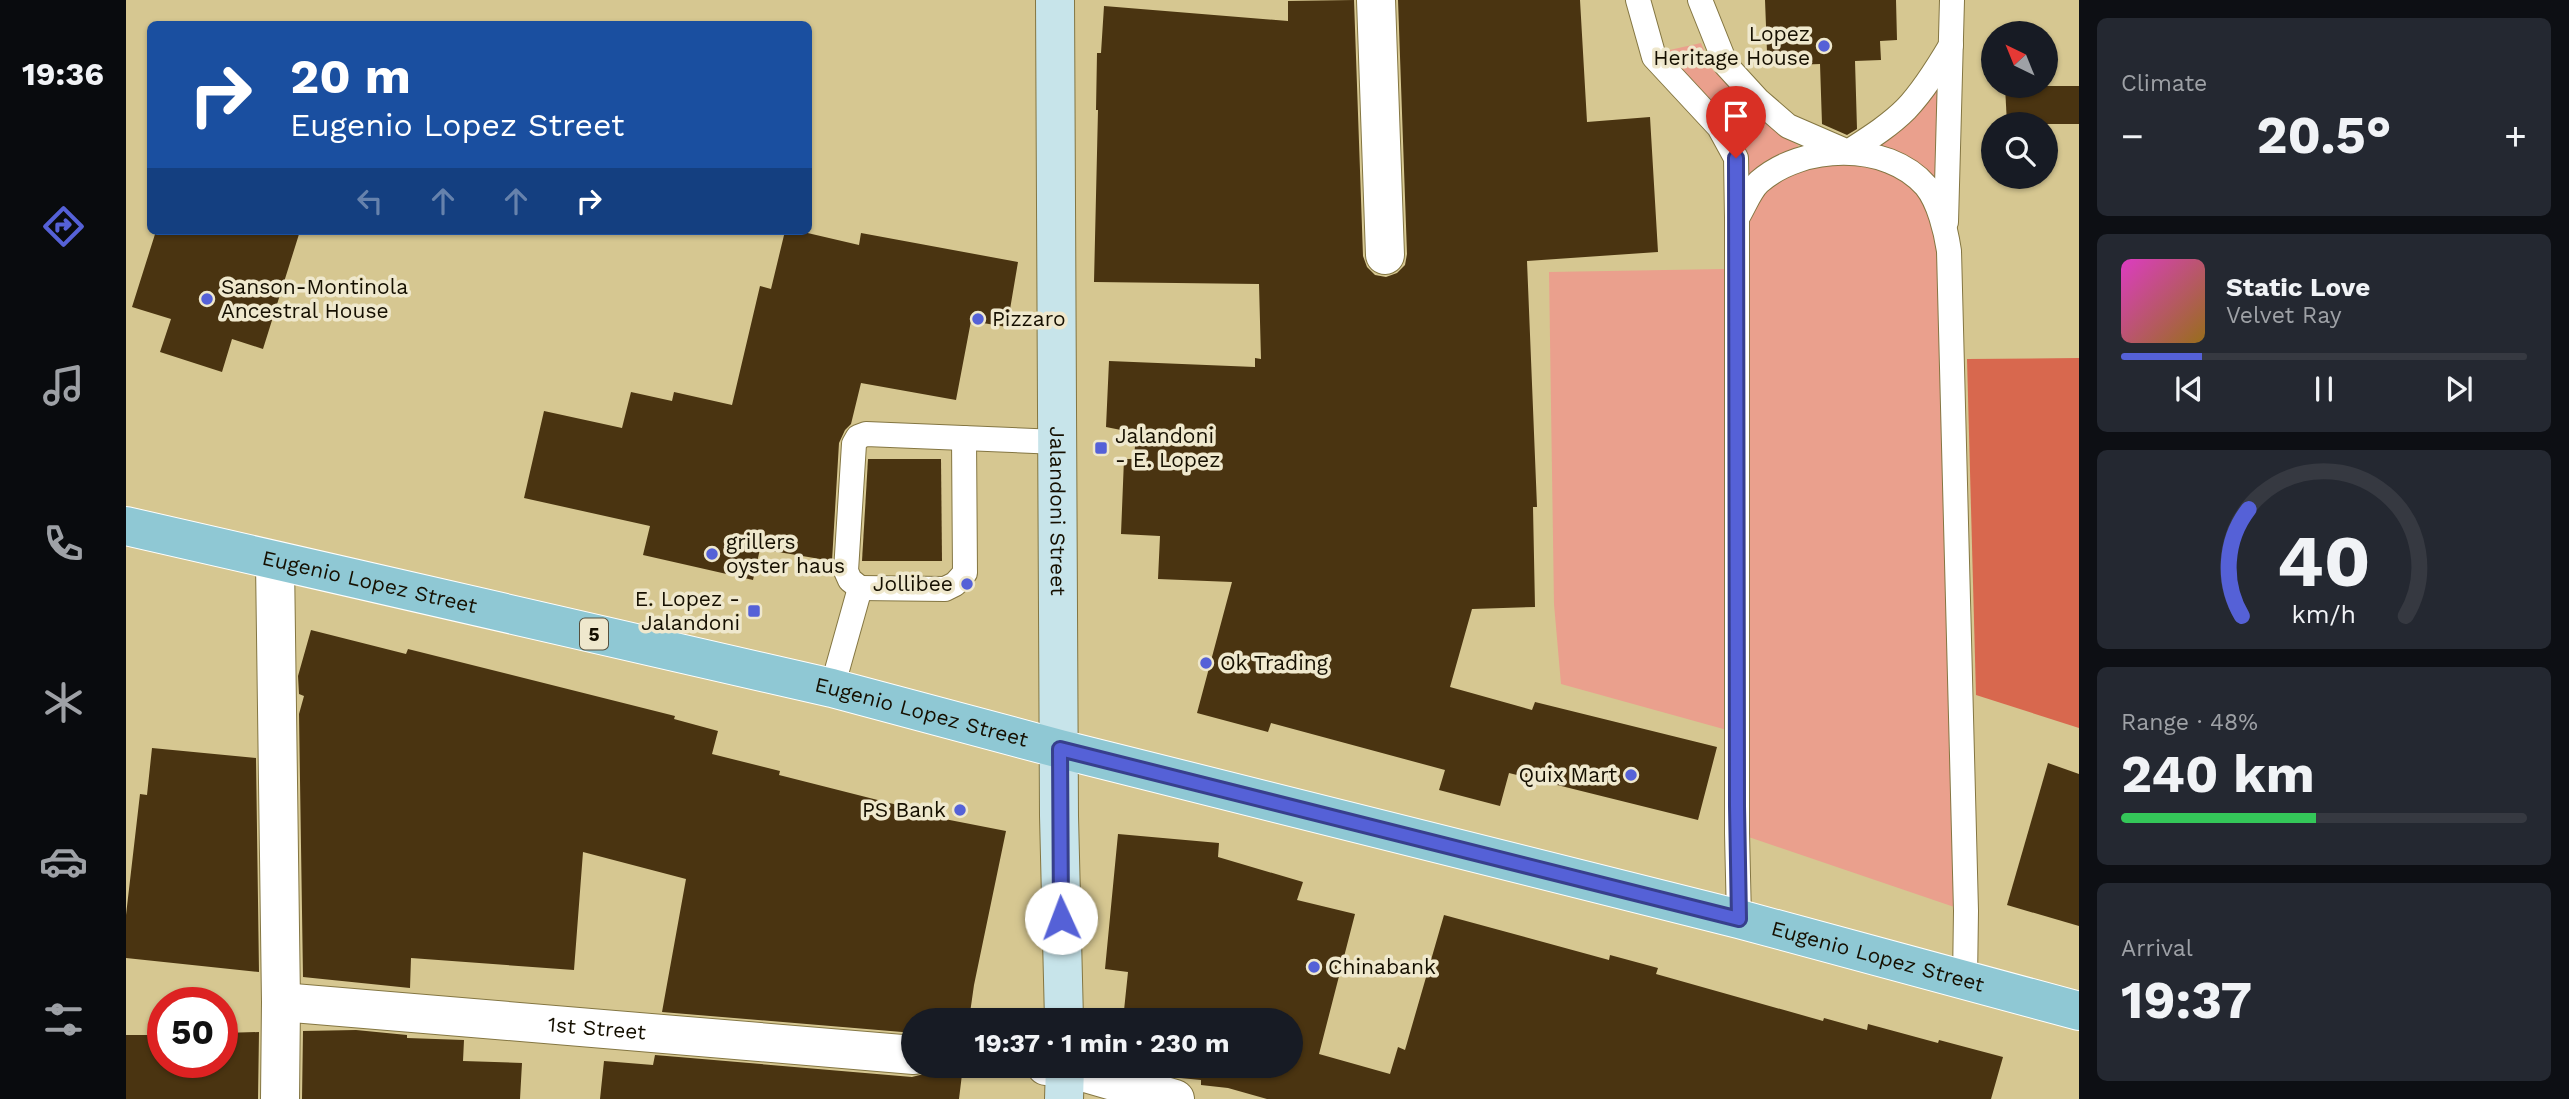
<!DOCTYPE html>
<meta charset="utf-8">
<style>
body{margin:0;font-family:"Work Sans",sans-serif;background:#242831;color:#f1f3f6;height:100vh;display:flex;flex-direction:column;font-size:26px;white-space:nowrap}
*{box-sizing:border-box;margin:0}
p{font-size:23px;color:#9ea1a6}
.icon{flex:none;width:38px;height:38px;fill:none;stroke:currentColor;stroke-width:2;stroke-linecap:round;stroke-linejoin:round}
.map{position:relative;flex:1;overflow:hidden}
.panel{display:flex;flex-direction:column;gap:18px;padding:18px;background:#0d0f14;width:490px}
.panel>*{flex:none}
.hud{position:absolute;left:21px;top:21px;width:665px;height:214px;border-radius:10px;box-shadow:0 2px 5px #0004;background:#1a4fa0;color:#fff;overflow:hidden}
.needle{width:46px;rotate:317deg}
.controls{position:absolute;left:1855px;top:21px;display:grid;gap:14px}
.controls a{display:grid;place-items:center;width:77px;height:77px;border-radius:50%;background:#171b24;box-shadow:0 2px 5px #0004;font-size:35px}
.speed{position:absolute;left:21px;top:987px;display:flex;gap:14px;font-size:35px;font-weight:700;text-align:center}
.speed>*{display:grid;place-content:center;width:91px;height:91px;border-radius:50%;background:#171b24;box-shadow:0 2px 5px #0004;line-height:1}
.speed .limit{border:10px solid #d22;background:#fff;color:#111}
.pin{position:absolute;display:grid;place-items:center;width:60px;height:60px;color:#fff;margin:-72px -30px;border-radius:50% 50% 50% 0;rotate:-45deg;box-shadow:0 0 7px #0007}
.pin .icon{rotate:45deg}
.me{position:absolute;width:77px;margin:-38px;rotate:358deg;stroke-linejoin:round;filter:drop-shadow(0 0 5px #0008)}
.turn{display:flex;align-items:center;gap:24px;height:147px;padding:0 28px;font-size:32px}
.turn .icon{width:91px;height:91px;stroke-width:2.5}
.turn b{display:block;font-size:49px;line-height:60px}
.lanes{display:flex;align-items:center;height:66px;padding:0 28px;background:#0003;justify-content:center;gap:35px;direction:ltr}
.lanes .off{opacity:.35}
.big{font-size:52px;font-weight:700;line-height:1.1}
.panel .tile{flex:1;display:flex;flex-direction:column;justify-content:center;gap:10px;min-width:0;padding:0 24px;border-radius:10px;background:#242831}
.panel .dial{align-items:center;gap:0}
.dial svg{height:182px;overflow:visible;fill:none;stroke:#363941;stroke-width:7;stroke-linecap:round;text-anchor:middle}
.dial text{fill:#f1f3f6;stroke:none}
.song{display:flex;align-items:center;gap:21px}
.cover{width:84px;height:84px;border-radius:10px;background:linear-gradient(135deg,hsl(310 70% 55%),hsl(40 70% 35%))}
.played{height:7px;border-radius:4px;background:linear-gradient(90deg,#5561d7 20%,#363941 20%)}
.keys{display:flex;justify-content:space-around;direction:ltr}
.heat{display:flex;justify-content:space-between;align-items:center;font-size:38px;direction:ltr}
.charge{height:10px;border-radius:5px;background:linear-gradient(90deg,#34c759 48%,#363941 0)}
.trip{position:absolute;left:775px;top:1008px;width:402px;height:70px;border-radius:35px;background:#171b24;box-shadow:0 2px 5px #0004;font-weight:700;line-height:70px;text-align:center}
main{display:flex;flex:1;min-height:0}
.menu{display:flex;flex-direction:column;width:126px;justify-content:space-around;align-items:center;background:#090b0e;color:#9ea1a6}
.menu .icon{width:49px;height:49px}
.menu .on{color:#5561d7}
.menu b{font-size:32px;color:#f1f3f6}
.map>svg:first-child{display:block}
.green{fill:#eaa08d}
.forest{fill:#d8684e}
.building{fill:#4a3411}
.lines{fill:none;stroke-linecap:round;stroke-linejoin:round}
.lane-casing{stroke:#847642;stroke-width:26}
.street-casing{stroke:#847642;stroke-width:40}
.secondary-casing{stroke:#847642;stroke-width:40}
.primary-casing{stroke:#fff;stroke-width:40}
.lane{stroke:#fff;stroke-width:24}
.street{stroke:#fff;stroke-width:38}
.secondary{stroke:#c7e4ea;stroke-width:38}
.primary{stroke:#8fc8d4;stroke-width:38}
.route-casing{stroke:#373f8c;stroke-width:18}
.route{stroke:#5561d7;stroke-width:12}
.poi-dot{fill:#5561d7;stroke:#efe8cd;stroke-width:2.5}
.labels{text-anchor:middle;stroke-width:7;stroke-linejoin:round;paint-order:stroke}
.shield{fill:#efe8cd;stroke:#56503e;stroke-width:2}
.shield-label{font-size:19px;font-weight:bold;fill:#150f00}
.poi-label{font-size:21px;fill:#150f00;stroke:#efe8cd;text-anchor:start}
.street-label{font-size:21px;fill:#150f00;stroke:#efe8cd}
</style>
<main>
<nav class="menu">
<b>19:36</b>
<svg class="icon on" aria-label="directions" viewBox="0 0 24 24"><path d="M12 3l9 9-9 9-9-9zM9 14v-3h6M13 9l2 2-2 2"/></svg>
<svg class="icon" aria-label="music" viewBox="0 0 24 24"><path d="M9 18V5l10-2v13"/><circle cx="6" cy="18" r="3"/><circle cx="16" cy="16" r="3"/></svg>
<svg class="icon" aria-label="phone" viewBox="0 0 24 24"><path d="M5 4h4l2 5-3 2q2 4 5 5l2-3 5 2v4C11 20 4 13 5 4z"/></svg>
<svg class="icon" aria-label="climate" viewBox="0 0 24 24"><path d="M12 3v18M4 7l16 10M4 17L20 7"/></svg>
<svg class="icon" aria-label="car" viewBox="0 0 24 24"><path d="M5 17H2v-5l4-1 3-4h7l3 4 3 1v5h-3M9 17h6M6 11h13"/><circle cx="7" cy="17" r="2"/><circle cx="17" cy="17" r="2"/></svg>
<svg class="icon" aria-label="filters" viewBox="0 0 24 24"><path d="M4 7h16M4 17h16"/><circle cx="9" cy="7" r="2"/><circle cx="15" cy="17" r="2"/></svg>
</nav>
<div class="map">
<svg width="1953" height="1099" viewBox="0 0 1953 1099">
<rect width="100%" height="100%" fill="#d6c791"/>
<g class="green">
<polygon points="1575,43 1586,69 1644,127 1673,146 1638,162 1622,177 1610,132 1539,51"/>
<polygon points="1816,76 1813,201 1737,148"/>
<polygon points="1667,161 1771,163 1819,226 1840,911 1611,833 1611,218"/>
<polygon points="1598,269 1601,730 1435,684 1428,604 1423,272"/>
</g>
<polygon class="forest" points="1953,358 1953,728 1850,695 1841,359"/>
<g class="building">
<polygon points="1228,0 1237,256 1241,267 1249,275 1260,277 1271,273 1279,265 1281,254 1272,0 1454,0 1461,122 1524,117 1532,252 1401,261 1411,507 1407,507 1409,607 1346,609 1324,687 1406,710 1409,702 1591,747 1572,820 1383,773 1374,806 1313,790 1319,770 1145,723 1142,732 1071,713 1106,582 1032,579 1034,536 995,534 998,459 1008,459 1010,433 980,427 983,361 1129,367 1129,358 1135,359 1133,284 968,282 972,110 970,110 971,53 975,53 978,6 1162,21 1162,1"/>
<polygon points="1639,0 1770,0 1771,40 1754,41 1755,60 1729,61 1731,129 1721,135 1696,124 1694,64 1667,65 1667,52 1641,52"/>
<polygon points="1879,86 1953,86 1953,124 1881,124"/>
<polygon points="30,231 174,231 137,349 106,339 96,372 34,352 45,319 6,307"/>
<polygon points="659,231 673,231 733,245 735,233 892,262 881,327 845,321 830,400 735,383 725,424 719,430 713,443 706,561 634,549 627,580 517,555 524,526 398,498 418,411 496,428 505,392 546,401 548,392 606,405 634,286 645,289"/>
<polygon points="742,459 815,459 816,561 736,561"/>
<polygon points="185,630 280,654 282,649 549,716 548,719 592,731 586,754 654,771 653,775 799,812 798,815 880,831 848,985 843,1020 788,1020 788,1033 536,1012 560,879 457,852 448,970 285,958 284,988 177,977 173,714 178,696 173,694 172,676"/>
<polygon points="26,748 130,758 133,972 0,958 0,915 14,794 21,795"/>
<polygon points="1922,763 1953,774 1953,926 1881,905"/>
<polygon points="992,834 1093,843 1092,857 1177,882 1171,900 1229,914 1193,1054 1264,1074 1272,1047 1279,1050 1318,915 1483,960 1484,955 1532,968 1530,974 1697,1021 1698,1018 1741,1030 1742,1024 1812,1043 1813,1040 1877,1057 1865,1099 1141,1099 1102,1088 1075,1085 1075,1080 1054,1078 1013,1066 1166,1066 1166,1020 997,1020 1002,972 979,969"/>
<polygon points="230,1030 281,1035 281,1038 338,1040 337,1061 396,1063 394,1099 176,1099 177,1031"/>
<polygon points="133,1032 132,1099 0,1099 0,1035 37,1035 37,1062 96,1062 96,1033"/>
<polygon points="529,1055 786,1077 798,1074 807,1066 837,1066 833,1099 474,1099 478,1061 527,1065"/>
</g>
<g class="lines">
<g class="lane-casing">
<g id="lane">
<polyline points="1512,0 1528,57 1593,127 1610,158 1611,218"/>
<path d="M1574,0l26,65 32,35 30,26 60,26c20,-13 41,-26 58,-43 18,-19 32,-42 45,-64"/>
<polyline points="1820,222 1826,0"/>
<polyline points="734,588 724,580 720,571 728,444 732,437 740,434 932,442"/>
<polyline points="734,588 819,589 829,584 839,573 838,438"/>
<polyline points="706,688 734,588"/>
<path d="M1613,919l-2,-86v-615c7,-11 13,-28 22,-36 43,-38 128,-41 167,4 13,16 20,45 23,65l17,660 -1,69"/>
</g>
</g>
<g class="street-casing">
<g id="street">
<polyline points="1250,0 1259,255"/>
<polyline points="149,562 155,1002 154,1099"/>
<path id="s1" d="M155,1002l633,53"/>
<polyline points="920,1066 939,1067 1049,1099"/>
</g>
</g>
<g class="secondary-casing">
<g id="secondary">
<path id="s2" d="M929,0l4,816 5,204"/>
<polyline points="938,1099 939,1066"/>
</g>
</g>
<g class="primary-casing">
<g id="primary">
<path id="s3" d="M0,526l706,162 228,61 679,170 340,92"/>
</g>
</g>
<use href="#lane" class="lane"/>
<use href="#street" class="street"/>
<use href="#secondary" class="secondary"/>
<use href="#primary" class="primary"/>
</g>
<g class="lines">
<g class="route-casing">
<polyline id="route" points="935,918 934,749 1613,919 1611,806 1610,158"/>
</g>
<use href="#route" class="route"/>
</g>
<g class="poi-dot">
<circle cx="1698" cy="46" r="7"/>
<circle cx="81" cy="299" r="7"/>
<circle cx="852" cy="319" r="7"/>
<rect x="968" y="441" width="14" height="14" rx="3.5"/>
<circle cx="586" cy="554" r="7"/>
<circle cx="841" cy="584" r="7"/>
<rect x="621" y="604" width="14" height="14" rx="3.5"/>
<circle cx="1080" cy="663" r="7"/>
<circle cx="1505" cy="775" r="7"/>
<circle cx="834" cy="810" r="7"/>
<circle cx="1188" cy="967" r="7"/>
</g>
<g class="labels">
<rect class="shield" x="454" y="618.5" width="28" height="31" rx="5"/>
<g class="shield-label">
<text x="468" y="641">5</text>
</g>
<g class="poi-label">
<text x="1684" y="41" text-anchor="end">Lopez<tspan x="1684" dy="24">Heritage House</tspan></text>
<text x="95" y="294">Sanson-Montinola<tspan x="95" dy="24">Ancestral House</tspan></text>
<text x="866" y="326">Pizzaro</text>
<text x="989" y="443">Jalandoni<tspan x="989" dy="24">- E. Lopez</tspan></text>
<text x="600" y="549">grillers<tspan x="600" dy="24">oyster haus</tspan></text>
<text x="827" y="591" text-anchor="end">Jollibee</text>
<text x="614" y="606" text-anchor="end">E. Lopez -<tspan x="614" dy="24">Jalandoni</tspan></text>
<text x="1094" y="670">Ok Trading</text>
<text x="1491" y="782" text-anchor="end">Quix Mart</text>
<text x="820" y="817" text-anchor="end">PS Bank</text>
<text x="1202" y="974">Chinabank</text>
</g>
<g class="street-label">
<text dy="7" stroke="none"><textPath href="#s2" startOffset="511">Jalandoni Street</textPath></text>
<text dy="7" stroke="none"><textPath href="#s3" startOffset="250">Eugenio Lopez Street</textPath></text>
<text dy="7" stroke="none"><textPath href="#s3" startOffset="817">Eugenio Lopez Street</textPath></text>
<text dy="7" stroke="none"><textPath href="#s3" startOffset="1804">Eugenio Lopez Street</textPath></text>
<text dy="7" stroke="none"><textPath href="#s1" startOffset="317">1st Street</textPath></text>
</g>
</g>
</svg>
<div class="controls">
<a><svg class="needle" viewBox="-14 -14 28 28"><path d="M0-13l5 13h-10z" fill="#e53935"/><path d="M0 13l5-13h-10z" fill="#9ea1a6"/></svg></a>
<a><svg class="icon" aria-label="search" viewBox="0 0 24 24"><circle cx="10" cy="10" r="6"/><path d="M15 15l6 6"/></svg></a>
</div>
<div class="speed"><div class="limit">50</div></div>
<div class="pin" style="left:1610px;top:158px;background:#d93025"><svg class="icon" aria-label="arrive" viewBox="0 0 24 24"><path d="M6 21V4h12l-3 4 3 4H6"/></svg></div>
<svg class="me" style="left:935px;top:918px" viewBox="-20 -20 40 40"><circle r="19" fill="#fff"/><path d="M0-13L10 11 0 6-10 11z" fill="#5561d7"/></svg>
<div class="trip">19:37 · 1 min · 230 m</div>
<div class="hud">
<div class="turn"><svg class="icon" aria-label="right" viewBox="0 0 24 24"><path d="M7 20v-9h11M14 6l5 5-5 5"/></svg><div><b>20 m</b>Eugenio Lopez Street</div></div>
<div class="lanes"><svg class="icon off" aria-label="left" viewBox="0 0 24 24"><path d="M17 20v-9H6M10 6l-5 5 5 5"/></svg><svg class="icon off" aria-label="ahead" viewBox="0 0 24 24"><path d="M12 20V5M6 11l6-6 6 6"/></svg><svg class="icon off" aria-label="ahead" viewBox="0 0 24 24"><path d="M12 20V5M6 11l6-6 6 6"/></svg><svg class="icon" aria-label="right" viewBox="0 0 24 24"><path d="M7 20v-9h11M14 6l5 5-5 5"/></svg></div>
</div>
</div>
<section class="panel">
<div class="tile"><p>Climate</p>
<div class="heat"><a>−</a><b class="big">20.5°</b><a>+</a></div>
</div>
<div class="tile">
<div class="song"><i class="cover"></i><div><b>Static Love</b><p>Velvet Ray</p></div></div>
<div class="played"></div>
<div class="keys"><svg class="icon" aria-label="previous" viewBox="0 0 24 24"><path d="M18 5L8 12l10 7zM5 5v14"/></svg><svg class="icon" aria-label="pause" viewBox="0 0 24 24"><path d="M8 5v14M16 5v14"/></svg><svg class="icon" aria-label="next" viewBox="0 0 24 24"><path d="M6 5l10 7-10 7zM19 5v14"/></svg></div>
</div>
<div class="tile dial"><svg viewBox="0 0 100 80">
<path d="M14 69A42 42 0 1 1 86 69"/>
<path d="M14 69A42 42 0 0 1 17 22" stroke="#5561d7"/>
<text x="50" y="56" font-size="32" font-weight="700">40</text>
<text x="50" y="72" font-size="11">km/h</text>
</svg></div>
<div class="tile"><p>Range · 48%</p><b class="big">240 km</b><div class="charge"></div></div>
<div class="tile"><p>Arrival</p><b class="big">19:37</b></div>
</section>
</main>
